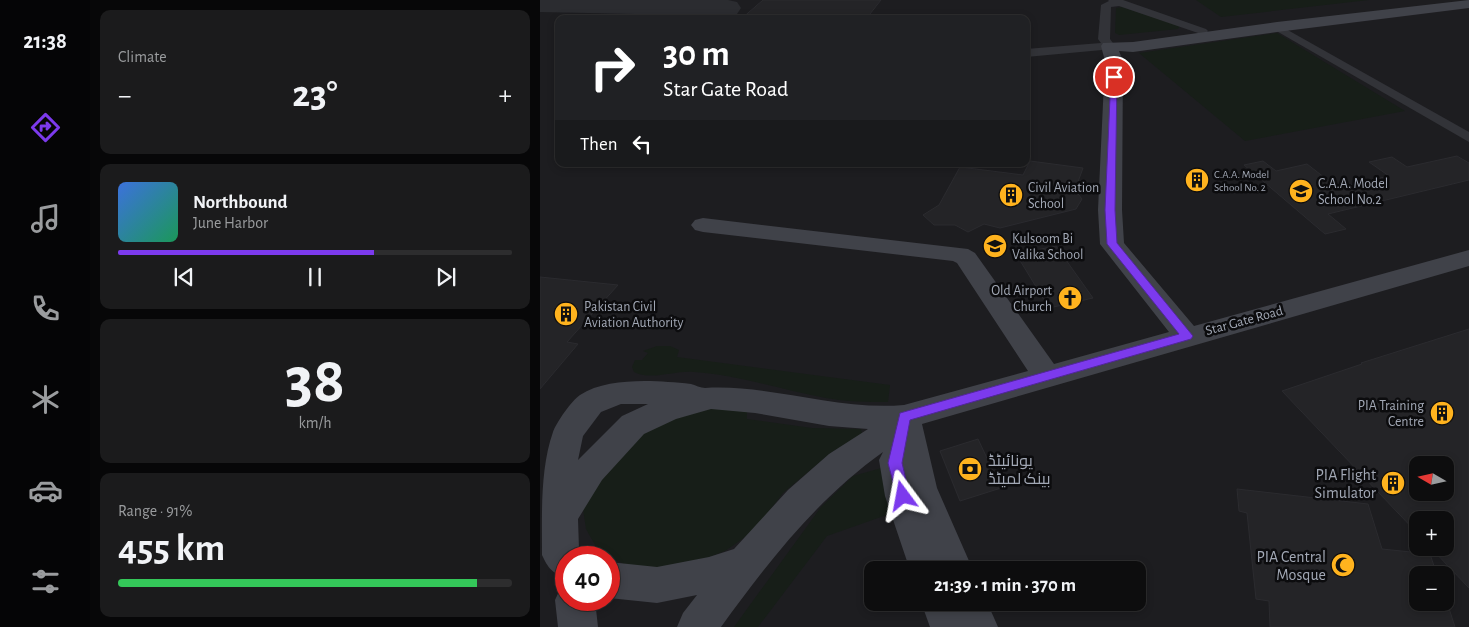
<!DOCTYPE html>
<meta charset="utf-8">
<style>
body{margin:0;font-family:"Alegreya Sans",Cairo,sans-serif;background:#1b1b1c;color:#f1f3f6;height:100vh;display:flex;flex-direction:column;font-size:19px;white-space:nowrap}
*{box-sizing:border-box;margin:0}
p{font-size:16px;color:#9a9c9e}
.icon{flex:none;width:28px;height:28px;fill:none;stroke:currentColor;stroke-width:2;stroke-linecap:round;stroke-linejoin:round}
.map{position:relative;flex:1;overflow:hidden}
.details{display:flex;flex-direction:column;gap:10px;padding:10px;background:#070708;width:450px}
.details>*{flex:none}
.top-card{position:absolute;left:15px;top:15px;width:475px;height:152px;border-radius:10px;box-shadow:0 2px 8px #0003,0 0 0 1px #2d2d2e;background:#202124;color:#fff;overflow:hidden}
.needle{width:32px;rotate:279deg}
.fabs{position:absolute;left:869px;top:456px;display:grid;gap:10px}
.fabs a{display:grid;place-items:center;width:45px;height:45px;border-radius:10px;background:#0d0d0e;box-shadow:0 2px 8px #0003,0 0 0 1px #2d2d2e;font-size:25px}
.speed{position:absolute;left:15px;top:546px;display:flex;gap:10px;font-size:25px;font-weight:700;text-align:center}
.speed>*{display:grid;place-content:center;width:65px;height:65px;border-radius:50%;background:#0d0d0e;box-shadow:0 2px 8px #0003,0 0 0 1px #2d2d2e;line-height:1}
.speed .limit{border:8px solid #d22;background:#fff;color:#111}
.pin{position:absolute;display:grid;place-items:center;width:42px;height:42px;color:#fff;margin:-21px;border:2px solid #fff;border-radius:50%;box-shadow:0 1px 5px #0007}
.me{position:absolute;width:55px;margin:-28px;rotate:347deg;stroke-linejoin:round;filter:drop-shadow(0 0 4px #0008)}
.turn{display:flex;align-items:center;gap:18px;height:105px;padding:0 25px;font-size:22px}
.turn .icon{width:65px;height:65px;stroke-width:2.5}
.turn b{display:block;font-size:35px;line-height:42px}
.then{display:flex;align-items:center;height:48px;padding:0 25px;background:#0003;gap:10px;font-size:19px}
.big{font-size:38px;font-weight:600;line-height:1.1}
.details .widget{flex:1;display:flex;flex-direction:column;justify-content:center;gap:8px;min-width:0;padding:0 18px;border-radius:10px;background:#1b1b1c}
.details .dial{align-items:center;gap:0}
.dial b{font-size:65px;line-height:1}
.song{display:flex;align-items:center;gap:15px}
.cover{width:60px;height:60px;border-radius:8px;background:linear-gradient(135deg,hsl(220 70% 55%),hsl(150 70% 35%))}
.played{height:5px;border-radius:2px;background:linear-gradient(90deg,#7c3aed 65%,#2d2d2e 65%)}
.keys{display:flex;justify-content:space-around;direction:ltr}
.heat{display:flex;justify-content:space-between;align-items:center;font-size:28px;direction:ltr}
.charge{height:8px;border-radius:4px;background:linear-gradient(90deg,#34c759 91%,#2d2d2e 0)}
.trip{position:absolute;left:324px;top:561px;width:282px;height:50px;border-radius:10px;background:#0d0d0e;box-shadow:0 2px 8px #0003,0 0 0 1px #2d2d2e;font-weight:600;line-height:50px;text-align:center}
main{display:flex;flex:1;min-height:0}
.tab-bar{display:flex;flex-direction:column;width:90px;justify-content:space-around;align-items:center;background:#050506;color:#9a9c9e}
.tab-bar .icon{width:35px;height:35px}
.tab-bar .active{color:#7c3aed}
.tab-bar b{font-size:22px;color:#f1f3f6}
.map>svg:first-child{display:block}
.built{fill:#1d1d20;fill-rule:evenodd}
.green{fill:#171e18}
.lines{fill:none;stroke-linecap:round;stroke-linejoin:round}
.taxiway{fill:#2b2c30;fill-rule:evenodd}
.building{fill:#242427;stroke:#2b2b2f;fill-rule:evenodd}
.street{fill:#323338;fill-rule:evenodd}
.secondary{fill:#404249;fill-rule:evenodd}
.route{fill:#7c3aed;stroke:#51269a}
.labels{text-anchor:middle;stroke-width:5;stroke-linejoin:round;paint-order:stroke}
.far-poi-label{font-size:11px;fill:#a2a8b5;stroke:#0c0c0e;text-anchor:start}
.poi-label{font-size:14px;fill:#a2a8b5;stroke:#0c0c0e;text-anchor:start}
.street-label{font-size:14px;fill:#a2a8b5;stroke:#0c0c0e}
.near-poi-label{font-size:16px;fill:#a2a8b5;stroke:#0c0c0e;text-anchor:end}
</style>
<main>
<nav class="tab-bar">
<b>21:38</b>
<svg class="icon active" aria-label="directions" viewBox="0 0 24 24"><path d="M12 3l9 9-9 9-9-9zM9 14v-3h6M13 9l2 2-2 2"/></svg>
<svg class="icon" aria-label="music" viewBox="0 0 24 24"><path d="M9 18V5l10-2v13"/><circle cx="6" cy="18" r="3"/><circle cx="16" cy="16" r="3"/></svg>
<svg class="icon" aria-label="phone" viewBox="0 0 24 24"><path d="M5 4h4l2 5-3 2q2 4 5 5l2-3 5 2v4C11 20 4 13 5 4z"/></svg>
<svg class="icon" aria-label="climate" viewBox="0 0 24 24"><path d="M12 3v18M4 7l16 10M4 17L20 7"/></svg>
<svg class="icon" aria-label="car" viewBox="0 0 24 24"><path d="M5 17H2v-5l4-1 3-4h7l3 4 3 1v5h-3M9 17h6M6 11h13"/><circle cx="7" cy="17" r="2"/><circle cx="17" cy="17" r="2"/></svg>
<svg class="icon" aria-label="filters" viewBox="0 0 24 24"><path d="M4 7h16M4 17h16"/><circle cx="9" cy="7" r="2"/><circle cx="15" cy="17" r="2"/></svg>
</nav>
<section class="details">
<div class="widget"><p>Climate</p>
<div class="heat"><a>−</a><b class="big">23°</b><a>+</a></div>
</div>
<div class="widget">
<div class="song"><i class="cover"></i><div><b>Northbound</b><p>June Harbor</p></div></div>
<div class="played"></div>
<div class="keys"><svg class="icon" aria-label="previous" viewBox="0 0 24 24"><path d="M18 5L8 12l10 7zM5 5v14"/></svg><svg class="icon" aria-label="pause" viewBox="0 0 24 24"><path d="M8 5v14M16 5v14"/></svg><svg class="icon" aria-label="next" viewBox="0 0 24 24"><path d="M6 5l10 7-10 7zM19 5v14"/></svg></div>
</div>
<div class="widget dial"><b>38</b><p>km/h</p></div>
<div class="widget"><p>Range · 91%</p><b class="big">455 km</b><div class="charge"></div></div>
</section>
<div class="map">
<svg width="929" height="627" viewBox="0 0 929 627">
<rect width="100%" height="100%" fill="#111113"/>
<path class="built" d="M0,0h929v627h-929zM19,19h467v145h-467zM878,465h27v27h-27zM878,520h27v28h-27zM26,558h43v42h-43zM332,570h266v32h-266zM878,575h27v27h-27z"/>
<g class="green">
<polygon points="656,0 829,0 681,17"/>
<polygon points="582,7 640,26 638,29 579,35 575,33 576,8"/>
<polygon points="737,33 865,111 705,141 599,53"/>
<path d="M117,346h13l9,4 -2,7 213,28 -2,17c-21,0 -41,0 -62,-4 -44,-8 -87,-23 -132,-26 -19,-2 -43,9 -60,0l-2,-5 3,-7h7l6,-7 -5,-2z"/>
<polygon points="170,408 207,411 207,419 272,428 321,429 322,434 292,452 243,493 214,531 185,551 151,564 114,570 86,565 59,552 46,529 42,502 53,476 116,421"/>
<polygon points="345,467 358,511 287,536 218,627 194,627 281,507 313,476"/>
</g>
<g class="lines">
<polygon class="taxiway" points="0,0 188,0 197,2 201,8 197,14 188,16 0,12"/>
</g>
<g class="building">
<polygon points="223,0 341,0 326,19 201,19"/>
<polygon points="917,156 929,163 929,180 788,214 806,229 785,234 704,165 723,161 736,171 767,164 798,188 849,176 829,162 852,157 867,167"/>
<polygon points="490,161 543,168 535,190 542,199 536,209 460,228 444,224 428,232 415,225 394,225 383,215 399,205 420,167 483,175"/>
<polygon points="516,246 553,298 509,308 476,254"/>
<polygon points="0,277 78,285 27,342 38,344 0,389"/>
<path d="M929,329v259l-38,-40h14v-28h-27v14l-136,-143 80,-27 -1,-1zM878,465h27v27h-27z"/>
<polygon points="438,439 461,488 420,501 400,451"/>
<polygon points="697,489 828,504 842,549 890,554 897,575 878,575 878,602 907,602 915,627 730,627 729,601 716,599 707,513 699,511"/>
</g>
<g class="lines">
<g class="street">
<polygon points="568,0 583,0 666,29 668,31 666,33 658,33 579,6 571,7 570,39 575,46 573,49 486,57 486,49 561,43 558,39 561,5 569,1"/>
<polygon points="737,24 929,132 929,142 733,29 731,27"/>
</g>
<g class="secondary">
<path d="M929,0v8l-192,24 -144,20 -14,-1 4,10 -1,149 2,33 70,83 275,-76v16l-547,158 15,64 36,82h-63l-25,-74 -6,-36 4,-8c-67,48 -114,109 -162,175h-44l6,-14 14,-18 -40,8 -48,-5v-36l48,5 52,-10 25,-8 54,-59 41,-36 39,-25 -39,-3 -74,-13 -44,-4 -35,10 -32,15 -42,46 -24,39 1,30 4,9h-17v20c-14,-5 -18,-10 -24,-23 0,-40 -2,-86 11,-123 3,-9 19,-32 27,-37 23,-15 61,-15 88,-13 8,0 15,1 23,2 4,1 10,4 14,4 66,-4 132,23 199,17l124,-34 -71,-108 -4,-2 -250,-29 -8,-2 -4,-5 4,-5 8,-2 265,31 7,4 79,111 115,-32 -69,-88 -2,-34 7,-149 -4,-15 2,-3 30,-1 144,-20zM81,404h27l-26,12 -44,44 5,-24 18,-24z"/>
<polygon points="26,585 26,600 55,600 58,627 18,627 15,600 21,587"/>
<polygon points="381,602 447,602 458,627 390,627"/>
</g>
</g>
<polygon class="route" points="571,75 577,77 575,210 577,243 653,336 651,339 370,420 362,463 370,496 368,501 363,502 358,501 348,463 360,413 639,334 567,244 565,210"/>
<defs>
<g id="building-disc" transform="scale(1.25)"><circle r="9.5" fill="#ffb31e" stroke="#0c0c0e"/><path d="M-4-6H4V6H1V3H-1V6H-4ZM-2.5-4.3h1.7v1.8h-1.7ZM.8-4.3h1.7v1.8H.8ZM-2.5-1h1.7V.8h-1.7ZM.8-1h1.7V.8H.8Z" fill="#111"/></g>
<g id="school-disc" transform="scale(1.25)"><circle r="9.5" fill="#ffb31e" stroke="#0c0c0e"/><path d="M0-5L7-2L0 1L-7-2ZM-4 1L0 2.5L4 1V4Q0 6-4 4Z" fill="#111"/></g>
<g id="church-disc" transform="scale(1.25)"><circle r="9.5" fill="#ffb31e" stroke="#0c0c0e"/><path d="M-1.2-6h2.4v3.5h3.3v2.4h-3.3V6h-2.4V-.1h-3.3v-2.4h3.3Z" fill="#111"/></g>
<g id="bank-disc" transform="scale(1.25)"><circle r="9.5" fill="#ffb31e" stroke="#0c0c0e"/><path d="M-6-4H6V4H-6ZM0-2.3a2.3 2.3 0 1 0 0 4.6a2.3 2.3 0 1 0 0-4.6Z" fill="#111"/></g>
<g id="mosque-disc" transform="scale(1.25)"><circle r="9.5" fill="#ffb31e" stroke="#0c0c0e"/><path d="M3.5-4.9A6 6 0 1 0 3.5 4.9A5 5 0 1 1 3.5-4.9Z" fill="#111"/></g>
</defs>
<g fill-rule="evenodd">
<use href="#building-disc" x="657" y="180"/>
<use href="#school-disc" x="761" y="191"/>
<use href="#building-disc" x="471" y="195"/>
<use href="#school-disc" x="455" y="246"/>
<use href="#church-disc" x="530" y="298"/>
<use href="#building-disc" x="26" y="314"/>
<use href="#building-disc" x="902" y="413"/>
<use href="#bank-disc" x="430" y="469"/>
<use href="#building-disc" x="853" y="483"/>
<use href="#mosque-disc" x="803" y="565"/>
</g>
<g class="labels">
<g class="far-poi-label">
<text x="674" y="178">C.A.A. Model<tspan x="674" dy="13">School No. 2</tspan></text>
</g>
<g class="poi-label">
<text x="778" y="188">C.A.A. Model<tspan x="778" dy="16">School No.2</tspan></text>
<text x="488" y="192">Civil Aviation<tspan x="488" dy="16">School</tspan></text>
<text x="472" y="243">Kulsoom Bi<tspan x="472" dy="16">Valika School</tspan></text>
<text x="512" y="295" text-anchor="end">Old Airport<tspan x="512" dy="16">Church</tspan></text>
<text x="44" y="311">Pakistan Civil<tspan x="44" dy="16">Aviation Authority</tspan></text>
<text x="884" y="410" text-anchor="end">PIA Training<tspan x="884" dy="16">Centre</tspan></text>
</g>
<g class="street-label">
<text transform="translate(704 320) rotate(-15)" y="5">Star Gate Road</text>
</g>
<g class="near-poi-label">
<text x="448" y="466" text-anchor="start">یونائیٹڈ<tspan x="448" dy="18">بینک لمیٹڈ</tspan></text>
<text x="836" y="480">PIA Flight<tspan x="836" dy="18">Simulator</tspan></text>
<text x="786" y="562">PIA Central<tspan x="786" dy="18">Mosque</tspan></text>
</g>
</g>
</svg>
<div class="fabs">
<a><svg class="needle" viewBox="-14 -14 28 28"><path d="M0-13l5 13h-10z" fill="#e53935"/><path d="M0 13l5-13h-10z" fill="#9a9c9e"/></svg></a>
<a>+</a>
<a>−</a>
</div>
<div class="speed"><div class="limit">40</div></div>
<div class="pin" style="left:574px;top:77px;background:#d93025"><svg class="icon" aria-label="arrive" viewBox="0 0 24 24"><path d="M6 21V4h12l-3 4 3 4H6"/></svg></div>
<svg class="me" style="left:363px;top:496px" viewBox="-20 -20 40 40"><path d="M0-17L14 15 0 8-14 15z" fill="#7c3aed" stroke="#fff" stroke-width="4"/></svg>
<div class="trip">21:39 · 1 min · 370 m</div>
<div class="top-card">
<div class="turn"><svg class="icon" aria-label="right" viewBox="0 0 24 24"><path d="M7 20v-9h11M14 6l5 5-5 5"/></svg><div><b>30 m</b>Star Gate Road</div></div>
<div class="then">Then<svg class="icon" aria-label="left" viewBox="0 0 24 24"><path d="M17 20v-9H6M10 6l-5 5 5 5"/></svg></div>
</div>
</div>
</main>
